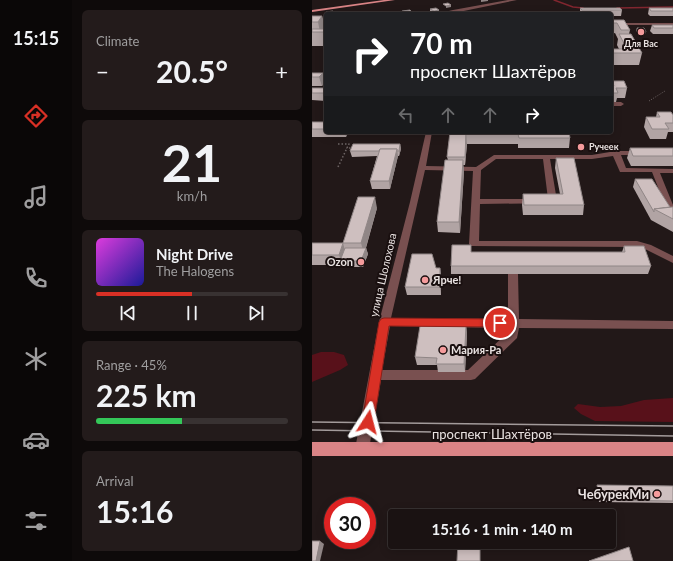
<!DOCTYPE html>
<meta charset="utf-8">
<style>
body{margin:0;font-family:Lato,sans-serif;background:#231b1b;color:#f1f3f6;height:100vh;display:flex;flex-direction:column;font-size:15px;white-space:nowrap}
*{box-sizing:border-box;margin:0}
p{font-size:13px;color:#9f9e9f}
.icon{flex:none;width:22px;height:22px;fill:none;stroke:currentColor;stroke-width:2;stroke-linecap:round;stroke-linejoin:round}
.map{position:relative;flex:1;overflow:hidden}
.panel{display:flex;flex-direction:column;gap:10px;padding:10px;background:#0e0a0a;width:240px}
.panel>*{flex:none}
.guide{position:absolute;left:12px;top:12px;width:289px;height:122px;border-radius:4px;box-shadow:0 2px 10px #0003,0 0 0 1px #383232;background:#202124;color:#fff;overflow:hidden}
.speed{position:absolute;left:12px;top:497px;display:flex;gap:8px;font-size:20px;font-weight:700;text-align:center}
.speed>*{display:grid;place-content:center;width:52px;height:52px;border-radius:50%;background:#1a1212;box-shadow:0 2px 10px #0003,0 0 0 1px #383232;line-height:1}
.speed .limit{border:6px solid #d22;background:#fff;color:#111}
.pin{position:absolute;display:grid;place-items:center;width:34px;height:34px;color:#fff;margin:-17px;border:2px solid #fff;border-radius:50%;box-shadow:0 1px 4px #0007}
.me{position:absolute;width:44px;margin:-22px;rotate:9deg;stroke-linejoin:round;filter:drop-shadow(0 0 3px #0008)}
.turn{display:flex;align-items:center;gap:14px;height:84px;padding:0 20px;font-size:18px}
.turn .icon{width:52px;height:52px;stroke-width:2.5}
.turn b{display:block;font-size:28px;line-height:34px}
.lanes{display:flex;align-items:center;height:38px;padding:0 20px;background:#0003;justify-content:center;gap:20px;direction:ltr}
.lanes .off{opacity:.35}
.big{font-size:30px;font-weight:700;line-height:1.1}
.panel .tile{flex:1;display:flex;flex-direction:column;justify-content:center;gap:6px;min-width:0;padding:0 14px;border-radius:6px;background:#231b1b}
.panel .dial{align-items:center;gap:0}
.dial b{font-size:52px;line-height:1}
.song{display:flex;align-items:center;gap:12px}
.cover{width:48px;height:48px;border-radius:6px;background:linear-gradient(135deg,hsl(300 70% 55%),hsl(240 70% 35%))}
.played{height:4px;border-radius:2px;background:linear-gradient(90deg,#d93025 50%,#383232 50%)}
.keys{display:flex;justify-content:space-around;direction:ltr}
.heat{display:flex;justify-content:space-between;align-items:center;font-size:22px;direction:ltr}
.charge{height:6px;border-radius:3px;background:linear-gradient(90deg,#34c759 45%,#383232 0)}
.trip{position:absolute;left:76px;top:509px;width:228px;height:40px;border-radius:4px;background:#1a1212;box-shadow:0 2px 10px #0003,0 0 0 1px #383232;font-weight:700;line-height:40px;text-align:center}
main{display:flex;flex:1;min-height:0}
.tabs{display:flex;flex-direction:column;width:72px;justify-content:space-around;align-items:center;background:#0a0707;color:#9f9e9f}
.tabs .icon{width:28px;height:28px}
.tabs .current{color:#d93025}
.tabs b{font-size:18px;color:#f1f3f6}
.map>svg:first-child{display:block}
.green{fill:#58111a}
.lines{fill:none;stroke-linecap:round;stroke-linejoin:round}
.stream{stroke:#81262f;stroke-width:1.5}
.path-far1{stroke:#6e6565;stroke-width:1;stroke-dasharray:1 1.5;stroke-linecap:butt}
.path{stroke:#6e6565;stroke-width:1.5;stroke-dasharray:1.5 2;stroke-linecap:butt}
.minor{fill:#795050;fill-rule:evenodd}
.major{fill:#da8486;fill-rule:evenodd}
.tram{stroke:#a39b9b;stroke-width:1.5}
.wall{fill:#b1a4a4}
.shaded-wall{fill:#908686}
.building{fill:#cebfbf;stroke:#908686}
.route{fill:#d93025;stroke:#8d1f18}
.poi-dot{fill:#f59b9c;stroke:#190f0f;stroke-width:1.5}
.labels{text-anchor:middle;stroke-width:4;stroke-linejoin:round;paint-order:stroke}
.far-poi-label{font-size:9px;font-weight:bold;fill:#e9e2e1;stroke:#190f0f}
.poi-label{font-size:11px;font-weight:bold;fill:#e9e2e1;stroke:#190f0f;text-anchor:start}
.street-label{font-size:11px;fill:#e9e2e1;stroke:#190f0f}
.near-street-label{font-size:13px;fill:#e9e2e1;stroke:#190f0f}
.near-poi-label{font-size:13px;font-weight:bold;fill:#e9e2e1;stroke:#190f0f;text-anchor:end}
</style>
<main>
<nav class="tabs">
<b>15:15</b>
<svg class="icon current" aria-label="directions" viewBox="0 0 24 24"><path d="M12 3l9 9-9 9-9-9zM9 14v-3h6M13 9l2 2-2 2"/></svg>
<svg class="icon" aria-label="music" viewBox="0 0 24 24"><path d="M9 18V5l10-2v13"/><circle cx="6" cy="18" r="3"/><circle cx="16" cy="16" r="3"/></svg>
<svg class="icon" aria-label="phone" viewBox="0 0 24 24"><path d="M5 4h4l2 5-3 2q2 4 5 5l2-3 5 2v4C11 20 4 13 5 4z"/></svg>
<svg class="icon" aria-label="climate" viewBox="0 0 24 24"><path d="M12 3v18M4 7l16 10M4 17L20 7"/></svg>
<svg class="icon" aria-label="car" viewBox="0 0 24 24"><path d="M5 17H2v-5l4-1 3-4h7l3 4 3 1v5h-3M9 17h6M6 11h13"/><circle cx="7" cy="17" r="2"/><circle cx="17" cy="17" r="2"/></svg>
<svg class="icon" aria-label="filters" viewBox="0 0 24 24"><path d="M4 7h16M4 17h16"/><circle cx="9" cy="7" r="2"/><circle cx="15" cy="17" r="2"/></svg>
</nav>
<section class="panel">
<div class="tile"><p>Climate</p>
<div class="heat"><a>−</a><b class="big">20.5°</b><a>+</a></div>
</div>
<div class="tile dial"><b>21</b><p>km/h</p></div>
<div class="tile">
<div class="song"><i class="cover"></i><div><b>Night Drive</b><p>The Halogens</p></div></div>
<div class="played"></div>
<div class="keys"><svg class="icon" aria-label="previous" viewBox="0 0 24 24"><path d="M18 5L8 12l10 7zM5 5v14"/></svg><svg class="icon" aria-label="pause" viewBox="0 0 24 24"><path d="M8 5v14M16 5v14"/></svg><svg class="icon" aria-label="next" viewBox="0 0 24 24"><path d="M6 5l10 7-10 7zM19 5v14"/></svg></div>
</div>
<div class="tile"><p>Range · 45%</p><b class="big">225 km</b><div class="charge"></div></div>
<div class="tile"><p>Arrival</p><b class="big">15:16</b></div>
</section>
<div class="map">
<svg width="361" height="561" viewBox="0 0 361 561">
<rect width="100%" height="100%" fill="#221818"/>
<g class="green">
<polygon points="9,352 22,352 32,355 36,365 28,370 0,382 0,355"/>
<polygon points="361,398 361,422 283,421 269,414 262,408 266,404 288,407 309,406 332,400"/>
</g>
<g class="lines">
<g class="stream">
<polyline points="242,0 261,7 271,8"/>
<polyline points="305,8 361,7"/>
</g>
<polyline class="path-far1" points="337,101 353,91"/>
<g class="path">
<polyline points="26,144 37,144 35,148 43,148"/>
<polyline points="26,167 35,148"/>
</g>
<g class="minor">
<polygon points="196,0 205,0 137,14 137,11 141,10"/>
<rect x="299" y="23" width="62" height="2"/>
<polygon points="299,102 309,102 312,104 309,106 299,106"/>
<path d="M114,132h6l-6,34 50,1 18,-12h98l24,-4h29l1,2 -4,2h-21l5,13 47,1v4h-13l13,32v9l-6,-4 -15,-38h-32l-7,-16 -21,3h-42l7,42 -1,2 -76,1 -1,37h158l14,4 22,11v7l-28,-14 -8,-2 -166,-1 -2,-2 4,-73 -48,-1 -34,148 117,1v-45l5,-3 5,3 1,45 154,2v8l-154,-1 -2,10 -42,41 -4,1h-90l-12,69 -2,5 -5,2 -5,-2 -2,-5 24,-127 31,-120zM184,159h47l5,40h-68l1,-29zM78,326l118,2v4l-40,38h-86z"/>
</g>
<g class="major">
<polygon points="72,0 83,0 0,12 0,10"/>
<rect x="0" y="442" width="361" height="14"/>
</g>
<g class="tram">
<polyline points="0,422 361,426"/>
<polyline points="0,430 361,436"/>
</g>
</g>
<g class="wall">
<polygon points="268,8 310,10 309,16 299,16 299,14 268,14"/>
<polygon points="337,8 361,8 361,16 338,16 336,14"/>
<polygon points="118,9 127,10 127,12 122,13 118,11"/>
<polygon points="0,16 10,16 13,29 14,29 14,46 0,46"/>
<polygon points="299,20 312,20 318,30 317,34 330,53 327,65 299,65 299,49 307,49 305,45 306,39 303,33 299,34"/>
<polygon points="340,25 361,25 361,34 341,34 338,31"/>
<polygon points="325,28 334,32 333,34 326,34 324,31"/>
<polygon points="0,73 11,73 13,82 10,86 0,86"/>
<polygon points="300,81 315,88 313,98 305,98 304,102 299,102 299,86"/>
<polygon points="14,88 14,101 0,100 0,89"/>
<polygon points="345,112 361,115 361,132 356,132 354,139 338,139 332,127 334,117 344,117"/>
<polygon points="0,122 14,122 14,132 36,132 34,137 0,137"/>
<polygon points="138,132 257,132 258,138 257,148 206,148 206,144 155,144 153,165 151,165 152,171 148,233 126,232 125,222 136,160 135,157"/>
<polygon points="88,144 89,149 87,156 86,156 78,189 60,189 58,181 65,156 40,157 38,151"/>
<polygon points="318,148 361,148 361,166 319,166 315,158"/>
<polygon points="244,158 272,205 271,215 211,215 210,205 211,194 248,194 243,168"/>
<polygon points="323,179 361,219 361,232 339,220 321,187"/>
<polygon points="65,208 54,248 56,254 51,267 30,267 30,265 0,265 0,243 31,243"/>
<polygon points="312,246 339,266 336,274 139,274 139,266 159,252 310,252"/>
<polygon points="124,268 128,268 129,276 129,295 95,295 93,287"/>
<polygon points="154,326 155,334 153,372 126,372 125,365 105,365 103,357"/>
<polygon points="285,485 361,486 361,503 287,502 285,487"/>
<polygon points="146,542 219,546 219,548 168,549"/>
</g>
<g class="shaded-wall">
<polygon points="169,0 176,0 176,1 169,2"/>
<polygon points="139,5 139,7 134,8 134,6"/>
<polygon points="127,10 127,12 122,13 122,11"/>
<polygon points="100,12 100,14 92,14 92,13"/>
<polygon points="10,16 14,30 8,32 6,22"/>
<polygon points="11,73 13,82 10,86 7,77"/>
<polygon points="33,132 36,132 34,137"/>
<polygon points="154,136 155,144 153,165 153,157"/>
<polygon points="88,144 89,149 87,156 87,151"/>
<polygon points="85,149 86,156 78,189 77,181"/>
<polygon points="151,160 152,171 148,233 147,222"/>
<polygon points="63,197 65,208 52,254 49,243"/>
<polygon points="31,243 34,254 29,261 27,255"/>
<polygon points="54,248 56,254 51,267 49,261"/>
<polygon points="128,268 129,276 129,295 128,287"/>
<polygon points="154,326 155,334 153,372 152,364"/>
<polygon points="8,541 12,544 8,561 4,561"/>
</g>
<g class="building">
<polygon points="136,3 139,5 134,6 131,4"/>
<polygon points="124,8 127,10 122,11 118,9"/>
<polygon points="268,8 308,8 310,10 270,10"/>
<polygon points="337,8 361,8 361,11 339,11"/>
<polygon points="98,10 100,12 92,13 90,11"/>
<polygon points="21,11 22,14 15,14 14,12"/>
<polygon points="0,16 10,16 6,22 0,22"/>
<polygon points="299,20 312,20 318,30 309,30 305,23 299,23"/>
<polygon points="340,25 361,25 361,28 342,28"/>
<polygon points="325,28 332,28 334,32 327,32"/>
<rect x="0" y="29" width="14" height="3"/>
<polygon points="307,34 319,34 330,53 299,53 299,49 315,49"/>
<polygon points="0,73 11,73 7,77 0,77"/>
<polygon points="300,81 312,81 315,88 304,88 306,93 299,93 299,86 302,86"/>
<rect x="0" y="88" width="14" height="5"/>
<polygon points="345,112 359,112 361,115 361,123 353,123 357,129 340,129 334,117 348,117"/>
<rect x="0" y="122" width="14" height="7"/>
<polygon points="138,132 154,132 153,157 135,157"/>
<polygon points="154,132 257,132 258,138 207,138 206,134 154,134"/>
<polygon points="41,144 88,144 87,151 85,151 85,149 68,149 67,151 38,151"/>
<polygon points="318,148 361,148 361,156 321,156"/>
<polygon points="68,149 85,149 77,181 58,181"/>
<polygon points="244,158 262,158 272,205 212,205 211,194 251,194"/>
<polygon points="133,160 151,160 147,222 125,222"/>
<polygon points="323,179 340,179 358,207 342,209 342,212"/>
<polygon points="46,197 63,197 49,243 31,243 27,255 0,255 0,243 31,243"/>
<polygon points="360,207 361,207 361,219 342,209"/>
<polygon points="140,245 159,245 159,252 313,252 312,246 332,246 339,266 139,266"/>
<polygon points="33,248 54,248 49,261 28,261"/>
<polygon points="100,254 120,254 124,268 128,268 128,287 93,287"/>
<polygon points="108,326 154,326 152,364 124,364 125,358 103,357"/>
<polygon points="285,485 361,486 361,501 288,500"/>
<polygon points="216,509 217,516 147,516 147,510"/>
<polygon points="0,541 8,541 4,561 0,561"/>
<polygon points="146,542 219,542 219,546 168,547 168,561 145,561"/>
<polygon points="317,547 321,561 277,561"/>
</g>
<polygon class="route" points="72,318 188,319 191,320 193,323 191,326 188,327 77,326 62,422 60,426 56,428 52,426 50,422 67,322 69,319"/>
<g class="poi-dot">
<circle cx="329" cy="32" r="4"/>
<circle cx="269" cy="147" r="4"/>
<circle cx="49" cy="262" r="4"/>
<circle cx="113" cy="280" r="4"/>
<circle cx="131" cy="350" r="4"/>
<circle cx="345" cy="494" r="4"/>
</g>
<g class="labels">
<g class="far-poi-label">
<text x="329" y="47">Для Вас</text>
<text x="277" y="150" text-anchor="start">Ручеек</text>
</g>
<g class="poi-label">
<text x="41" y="266" text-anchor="end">Ozon</text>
<text x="121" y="284">Ярче!</text>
<text x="139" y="354">Мария-Ра</text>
</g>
<g class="street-label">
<text transform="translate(71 275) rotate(-77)" y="4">улица Шолохова</text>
</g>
<g class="near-street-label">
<text x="180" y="439">проспект Шахтёров</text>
</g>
<g class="near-poi-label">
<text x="337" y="499">ЧебурекМи</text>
</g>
</g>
</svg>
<div class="speed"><div class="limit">30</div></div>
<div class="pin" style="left:188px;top:323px;background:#d93025"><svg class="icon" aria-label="arrive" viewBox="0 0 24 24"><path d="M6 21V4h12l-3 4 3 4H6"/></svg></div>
<svg class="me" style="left:56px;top:422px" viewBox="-20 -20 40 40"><path d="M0-17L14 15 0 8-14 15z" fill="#d93025" stroke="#fff" stroke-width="4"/></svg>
<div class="trip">15:16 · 1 min · 140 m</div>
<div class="guide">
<div class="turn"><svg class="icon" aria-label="right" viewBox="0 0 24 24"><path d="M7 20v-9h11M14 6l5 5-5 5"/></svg><div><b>70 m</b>проспект Шахтёров</div></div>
<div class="lanes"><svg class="icon off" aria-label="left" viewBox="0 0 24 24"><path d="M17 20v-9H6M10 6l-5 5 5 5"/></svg><svg class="icon off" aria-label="ahead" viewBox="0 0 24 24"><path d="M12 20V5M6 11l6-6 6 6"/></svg><svg class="icon off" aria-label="ahead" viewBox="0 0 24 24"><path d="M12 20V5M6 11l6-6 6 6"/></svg><svg class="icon" aria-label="right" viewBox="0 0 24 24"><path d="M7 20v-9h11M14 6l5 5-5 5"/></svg></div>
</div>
</div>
</main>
